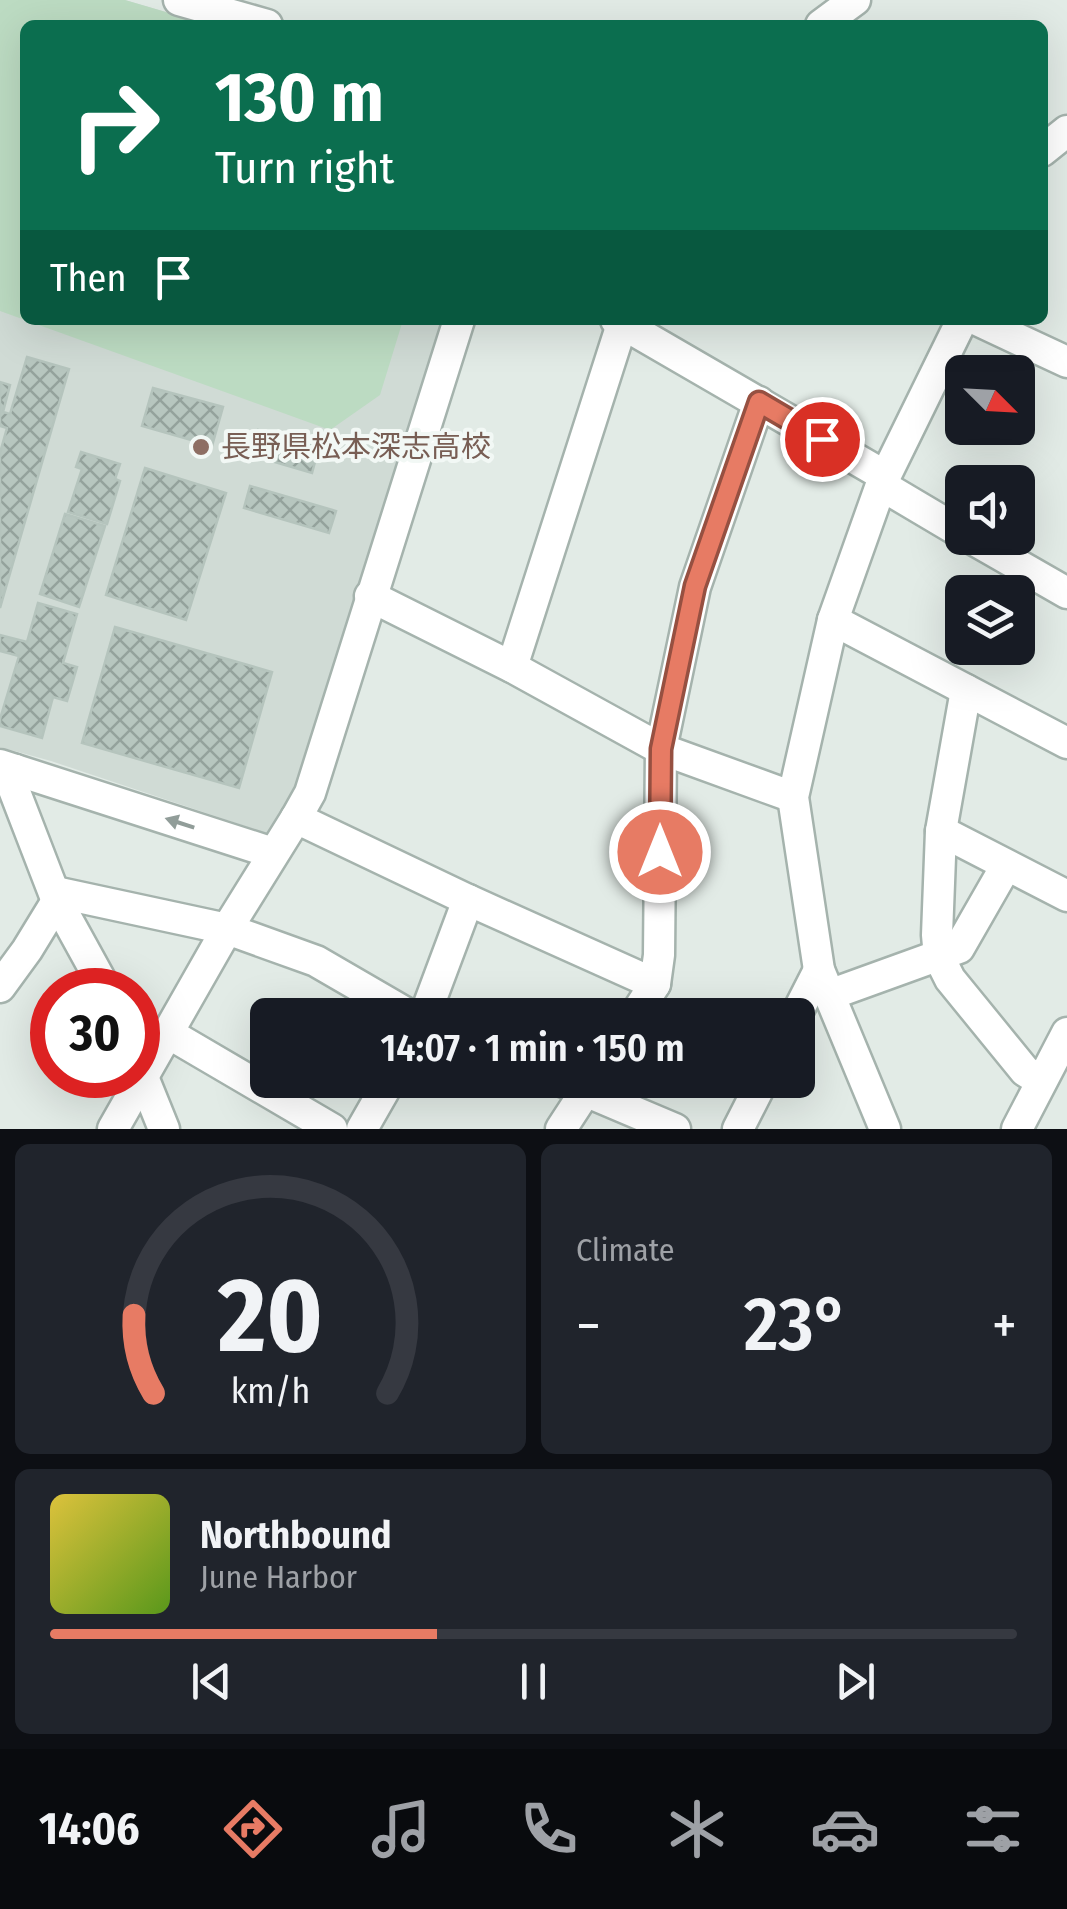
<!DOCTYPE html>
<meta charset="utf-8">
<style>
body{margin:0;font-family:"Fira Sans Condensed","Noto Sans JP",sans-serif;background:#20242c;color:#f1f3f6;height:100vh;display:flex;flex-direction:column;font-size:38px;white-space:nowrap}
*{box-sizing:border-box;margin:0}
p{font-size:32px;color:#9ea1a6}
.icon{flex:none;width:55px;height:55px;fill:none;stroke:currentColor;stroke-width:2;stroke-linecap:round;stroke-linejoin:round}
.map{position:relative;height:1129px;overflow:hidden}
.details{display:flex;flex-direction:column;gap:15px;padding:15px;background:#0d0f14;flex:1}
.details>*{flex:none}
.guide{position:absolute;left:20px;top:20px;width:1028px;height:305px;border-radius:15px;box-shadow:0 10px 40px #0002;background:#0b6e4f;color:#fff;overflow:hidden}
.needle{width:65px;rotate:114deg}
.fabs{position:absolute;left:945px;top:355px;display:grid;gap:20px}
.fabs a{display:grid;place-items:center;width:90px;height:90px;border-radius:15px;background:#171b24;box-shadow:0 10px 40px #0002;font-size:50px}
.speed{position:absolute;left:30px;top:968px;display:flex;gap:20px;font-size:50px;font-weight:700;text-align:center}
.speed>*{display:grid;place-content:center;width:130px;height:130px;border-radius:50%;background:#171b24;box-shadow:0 10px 40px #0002;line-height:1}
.speed .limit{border:15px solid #d22;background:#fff;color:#111}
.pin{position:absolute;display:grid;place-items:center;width:85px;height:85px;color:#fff;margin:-42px;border:5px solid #fff;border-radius:50%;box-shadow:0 2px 10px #0007}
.me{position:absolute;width:110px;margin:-55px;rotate:0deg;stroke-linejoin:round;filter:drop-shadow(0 0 8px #0008)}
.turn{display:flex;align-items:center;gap:35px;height:210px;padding:0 30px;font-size:45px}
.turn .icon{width:130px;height:130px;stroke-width:2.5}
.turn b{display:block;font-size:70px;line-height:85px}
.then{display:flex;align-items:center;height:95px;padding:0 30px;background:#0003;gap:20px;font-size:38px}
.big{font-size:75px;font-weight:600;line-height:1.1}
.details .tile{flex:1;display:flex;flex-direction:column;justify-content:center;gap:15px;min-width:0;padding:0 35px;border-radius:15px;background:#20242c}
.details .dial{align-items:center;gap:0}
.dial svg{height:260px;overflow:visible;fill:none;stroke:#363941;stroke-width:7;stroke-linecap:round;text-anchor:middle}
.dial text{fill:#f1f3f6;stroke:none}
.song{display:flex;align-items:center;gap:30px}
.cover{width:120px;height:120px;border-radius:15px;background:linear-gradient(135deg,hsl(50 70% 55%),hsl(90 70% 35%))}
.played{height:10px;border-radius:5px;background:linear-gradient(90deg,#e77b64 40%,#363941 40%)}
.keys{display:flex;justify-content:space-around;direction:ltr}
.heat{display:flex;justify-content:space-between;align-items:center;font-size:55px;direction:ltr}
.details .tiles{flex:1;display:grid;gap:15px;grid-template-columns:1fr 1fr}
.tile:last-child{grid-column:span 2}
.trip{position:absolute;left:250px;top:998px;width:565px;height:100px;border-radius:15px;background:#171b24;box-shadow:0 10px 40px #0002;font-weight:600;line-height:100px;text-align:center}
.tabs{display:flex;height:160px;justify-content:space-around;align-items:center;background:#090b0e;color:#9ea1a6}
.tabs .icon{width:70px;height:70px}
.tabs .current{color:#e77b64}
.tabs b{font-size:45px;color:#f1f3f6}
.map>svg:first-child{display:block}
.built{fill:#d0dbd5}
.pitch{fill:#bcdbc2}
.building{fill:url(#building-cross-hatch);stroke:#b5c4bd;stroke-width:2.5}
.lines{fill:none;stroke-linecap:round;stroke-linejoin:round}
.minor-casing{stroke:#a5b3ad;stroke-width:35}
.minor{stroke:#fff;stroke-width:30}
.oneway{fill:#919d99}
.route-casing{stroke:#965041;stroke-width:25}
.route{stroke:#e77b64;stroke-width:18}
.education-dot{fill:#8d6e63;stroke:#f2f8f5;stroke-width:4}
.labels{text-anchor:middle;stroke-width:8;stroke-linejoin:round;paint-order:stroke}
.education-label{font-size:30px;fill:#785e54;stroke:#f2f8f5;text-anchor:start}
</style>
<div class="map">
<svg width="1067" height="1129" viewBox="0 0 1067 1129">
<defs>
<pattern id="building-cross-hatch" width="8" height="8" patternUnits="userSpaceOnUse" patternTransform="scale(2.5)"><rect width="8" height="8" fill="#b7c6bf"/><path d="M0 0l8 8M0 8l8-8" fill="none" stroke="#94a29c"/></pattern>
</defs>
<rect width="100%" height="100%" fill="#e2ebe6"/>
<polygon class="built" points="0,0 125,0 210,25 25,25 25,320 442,320 296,789 277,826 266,833 51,761 0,747"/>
<polygon class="pitch" points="0,0 125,0 210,25 25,25 25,320 403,320 380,395 330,430 0,311"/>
<g class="building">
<polygon points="27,357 69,369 0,608 0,453 7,428 0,426 0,382 10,385 3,412 10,414"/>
<polygon points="153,388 223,407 212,446 142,426"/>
<polygon points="258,430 319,447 312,473 251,455"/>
<polygon points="81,452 120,464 115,479 120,481 107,524 68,512 82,469 76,467"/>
<polygon points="145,468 226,493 186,620 106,595"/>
<polygon points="250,486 336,511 329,533 244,508"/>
<polygon points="65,514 105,526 79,607 40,594"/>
<polygon points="38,603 77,614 63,663 77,667 67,701 53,697 42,738 0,726 0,719 19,656 0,651 0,635 27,642"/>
<polygon points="115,627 272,672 239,788 82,743"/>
</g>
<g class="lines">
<g class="minor-casing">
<g id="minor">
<polyline points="179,0 267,25"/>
<polyline points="821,25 855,0"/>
<polyline points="1042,151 1067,131"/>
<polyline points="616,320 885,476"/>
<polyline points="977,320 1067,362"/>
<polyline points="881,485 962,533"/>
<polyline points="971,538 1067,593"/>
<polyline points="370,596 512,667 661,749 793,797"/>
<polyline points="833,620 1067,743"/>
<polyline points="512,667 622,324"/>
<polyline points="966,690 941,831 937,935 939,957 950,979 1025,1071 1041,1081"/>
<polyline points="0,765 273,853"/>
<polyline points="15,770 13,787 57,901 106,990"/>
<polyline points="296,818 468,900 655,984"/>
<polyline points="941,831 1067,896"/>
<polyline points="55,892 227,929 316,961 409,1015"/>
<polyline points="0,987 27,950 57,901"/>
<polyline points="829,995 959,948 1006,866"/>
<polyline points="425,1015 468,900"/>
<polyline points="635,1015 655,984 659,955 661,749 695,587 759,402"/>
<polyline points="796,1015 819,970"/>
<polyline points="168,1033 332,1129"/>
<polyline points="143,1077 164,1129"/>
<polyline points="559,1080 675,1129"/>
<polyline points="113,1129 227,929 296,818 310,793 459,320"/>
<polyline points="362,1129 390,1080"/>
<polyline points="561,1129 593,1080"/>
<polyline points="738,1129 763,1080"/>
<polyline points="885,1129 819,970 793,797 833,620 881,485 962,320"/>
<polyline points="1017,1129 1067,1033"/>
</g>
</g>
<use href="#minor" class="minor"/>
</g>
<defs><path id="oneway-solid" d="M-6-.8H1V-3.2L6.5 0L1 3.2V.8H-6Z" transform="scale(2.5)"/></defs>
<use class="oneway" href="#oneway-solid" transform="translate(180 823) rotate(-162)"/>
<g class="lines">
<g class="route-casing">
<polyline id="route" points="660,852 661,749 695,586 759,402 822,439"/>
</g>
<use href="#route" class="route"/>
</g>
<circle class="education-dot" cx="201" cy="447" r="10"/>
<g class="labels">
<g class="education-label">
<text x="221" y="457">長野県松本深志高校</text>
</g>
</g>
</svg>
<div class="fabs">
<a><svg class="needle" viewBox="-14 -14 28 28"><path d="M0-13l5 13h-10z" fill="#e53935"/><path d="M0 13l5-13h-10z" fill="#9ea1a6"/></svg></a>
<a><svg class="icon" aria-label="sound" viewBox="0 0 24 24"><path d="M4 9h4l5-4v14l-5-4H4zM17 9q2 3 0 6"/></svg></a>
<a><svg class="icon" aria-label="layers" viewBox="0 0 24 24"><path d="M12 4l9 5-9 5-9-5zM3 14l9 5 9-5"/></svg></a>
</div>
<div class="speed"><div class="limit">30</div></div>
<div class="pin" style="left:822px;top:439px;background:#d93025"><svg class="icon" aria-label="arrive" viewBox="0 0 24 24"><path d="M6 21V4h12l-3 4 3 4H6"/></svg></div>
<svg class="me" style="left:660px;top:852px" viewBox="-20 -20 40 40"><circle r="17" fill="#e77b64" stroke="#fff" stroke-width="3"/><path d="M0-11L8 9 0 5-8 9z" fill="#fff"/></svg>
<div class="trip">14:07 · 1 min · 150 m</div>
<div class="guide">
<div class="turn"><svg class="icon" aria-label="right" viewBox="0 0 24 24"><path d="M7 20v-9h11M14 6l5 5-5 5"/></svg><div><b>130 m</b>Turn right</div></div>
<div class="then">Then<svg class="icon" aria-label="arrive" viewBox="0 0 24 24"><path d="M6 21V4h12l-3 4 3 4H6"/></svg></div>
</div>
</div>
<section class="details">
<div class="tiles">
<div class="tile dial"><svg viewBox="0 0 100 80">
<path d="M14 69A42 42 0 1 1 86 69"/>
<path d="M14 69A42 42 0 0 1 8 45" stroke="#e77b64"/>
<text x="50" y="56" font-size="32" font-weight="700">20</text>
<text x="50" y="72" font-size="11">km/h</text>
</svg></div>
<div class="tile"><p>Climate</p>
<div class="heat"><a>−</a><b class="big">23°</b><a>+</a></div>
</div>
<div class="tile">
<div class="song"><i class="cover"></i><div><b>Northbound</b><p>June Harbor</p></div></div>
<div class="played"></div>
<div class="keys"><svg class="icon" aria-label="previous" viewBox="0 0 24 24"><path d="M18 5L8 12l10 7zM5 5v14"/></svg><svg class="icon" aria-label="pause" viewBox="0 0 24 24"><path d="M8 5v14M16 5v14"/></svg><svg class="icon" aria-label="next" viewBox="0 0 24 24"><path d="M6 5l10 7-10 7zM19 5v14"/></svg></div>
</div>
</div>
</section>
<nav class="tabs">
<b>14:06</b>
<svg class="icon current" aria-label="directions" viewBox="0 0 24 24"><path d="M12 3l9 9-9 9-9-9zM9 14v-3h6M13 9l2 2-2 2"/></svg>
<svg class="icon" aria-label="music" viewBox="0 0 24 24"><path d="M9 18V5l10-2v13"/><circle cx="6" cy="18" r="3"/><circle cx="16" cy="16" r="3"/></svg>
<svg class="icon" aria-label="phone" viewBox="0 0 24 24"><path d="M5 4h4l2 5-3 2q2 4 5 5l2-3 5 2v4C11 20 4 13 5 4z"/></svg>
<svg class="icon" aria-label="climate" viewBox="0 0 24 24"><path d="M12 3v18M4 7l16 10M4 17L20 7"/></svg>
<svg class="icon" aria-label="car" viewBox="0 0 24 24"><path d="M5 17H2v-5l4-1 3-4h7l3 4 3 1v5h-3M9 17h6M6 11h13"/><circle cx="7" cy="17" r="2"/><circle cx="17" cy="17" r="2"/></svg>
<svg class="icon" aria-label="filters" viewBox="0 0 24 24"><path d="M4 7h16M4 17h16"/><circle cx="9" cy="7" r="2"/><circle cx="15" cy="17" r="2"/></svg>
</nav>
